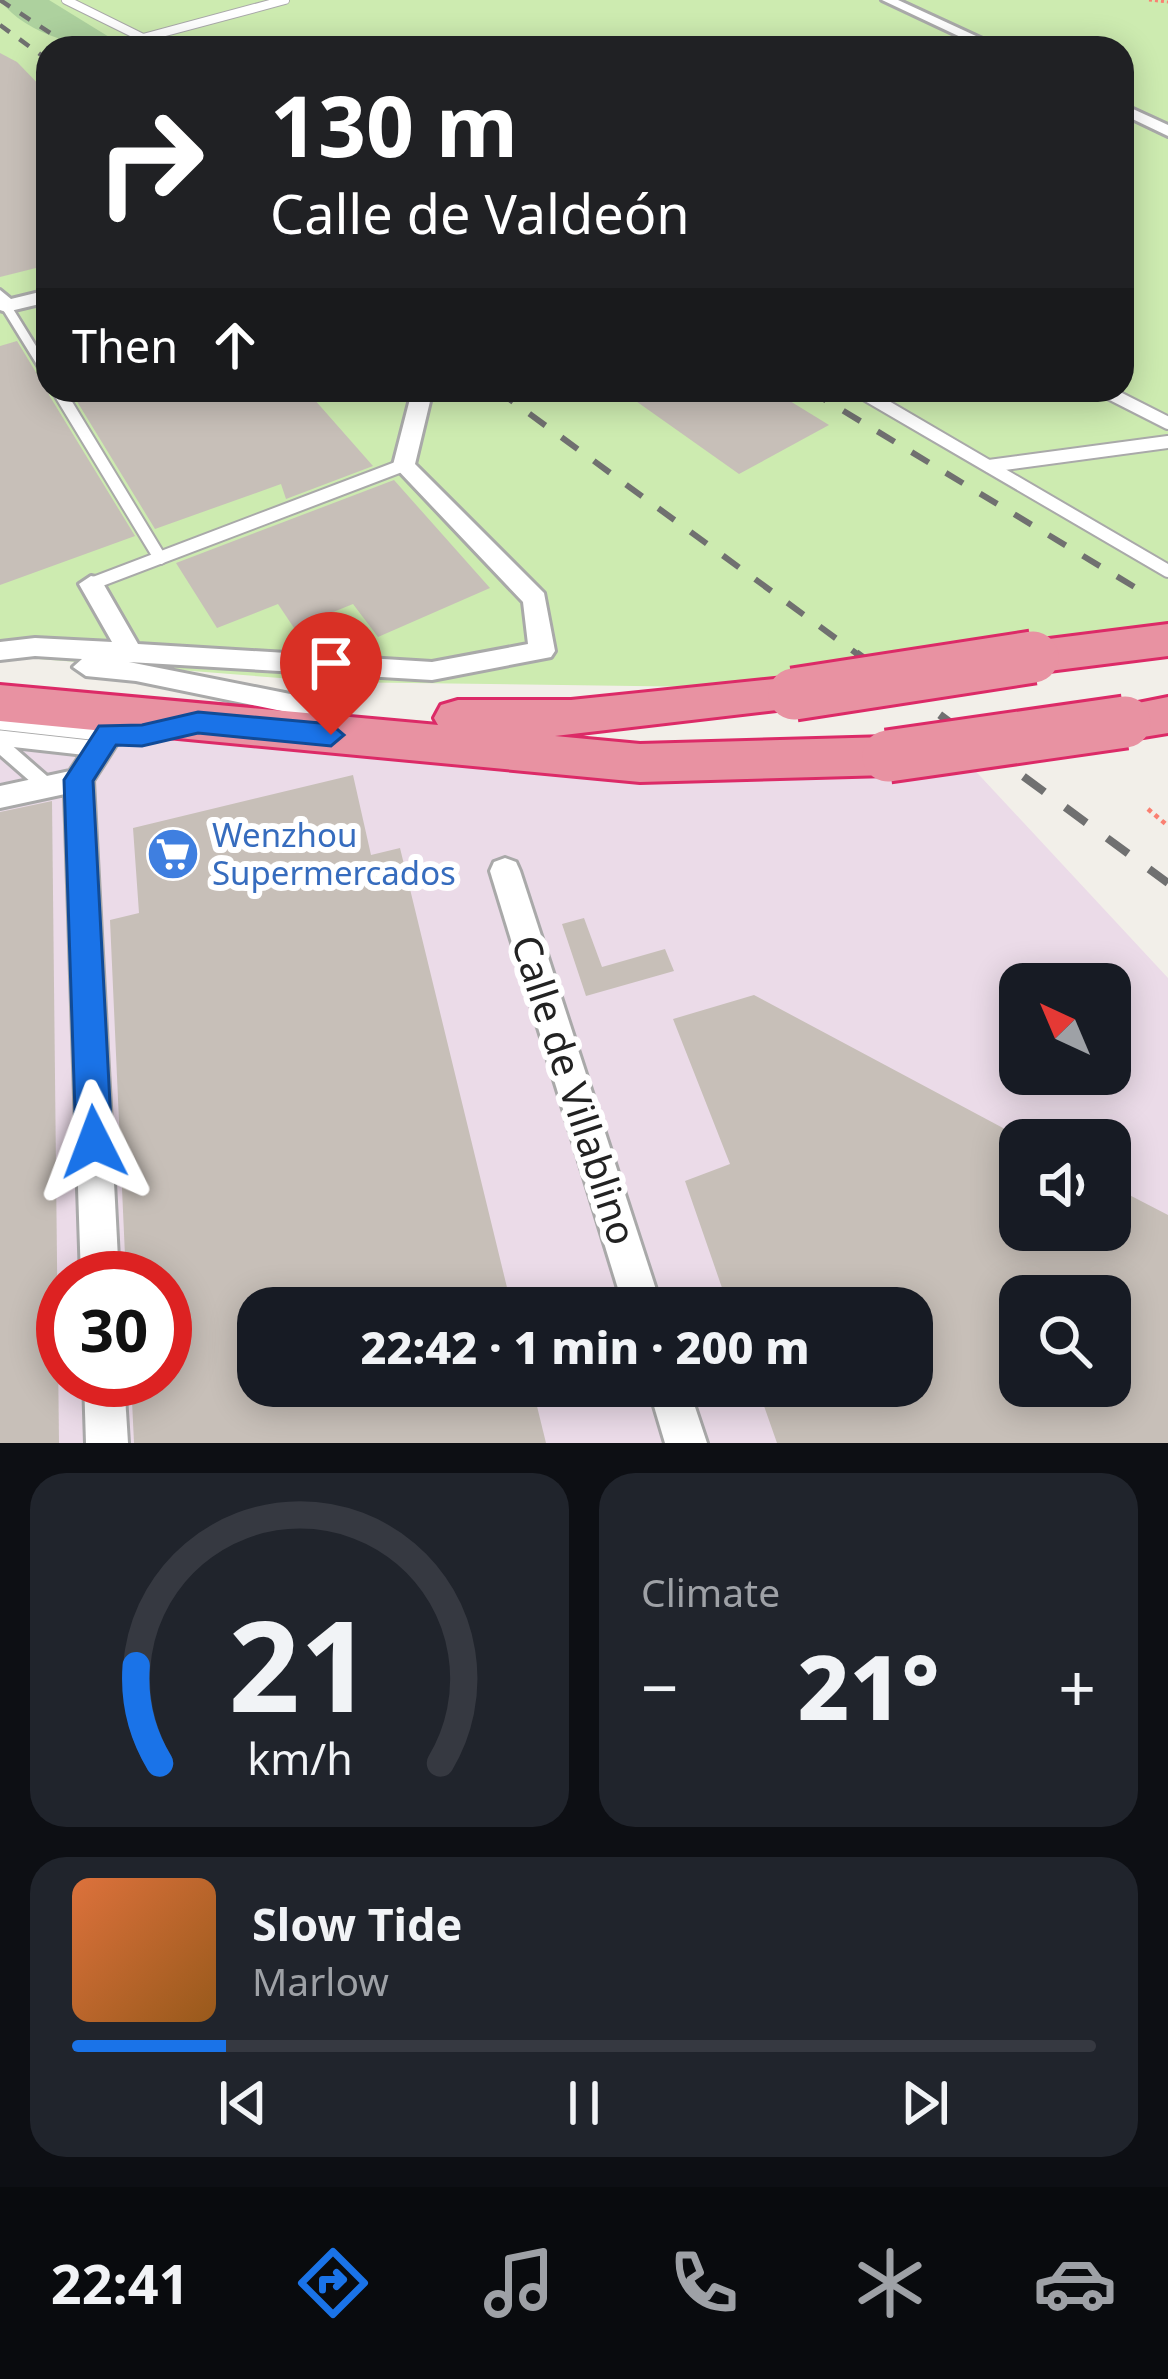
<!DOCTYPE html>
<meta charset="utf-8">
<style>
body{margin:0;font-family:"Noto Sans",sans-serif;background:#20242c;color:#f1f3f6;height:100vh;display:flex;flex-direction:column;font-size:45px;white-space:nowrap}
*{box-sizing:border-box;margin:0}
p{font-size:39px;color:#9ea1a6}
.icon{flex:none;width:66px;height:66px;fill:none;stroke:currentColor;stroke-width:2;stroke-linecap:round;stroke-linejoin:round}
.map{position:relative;height:1443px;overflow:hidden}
.details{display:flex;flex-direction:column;gap:30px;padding:30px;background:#0d0f14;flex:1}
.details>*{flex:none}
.hud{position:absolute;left:36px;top:36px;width:1098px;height:366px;border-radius:36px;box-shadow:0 6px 30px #0003;background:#202124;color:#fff;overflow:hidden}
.needle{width:78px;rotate:316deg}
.fabs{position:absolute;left:999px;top:963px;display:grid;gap:24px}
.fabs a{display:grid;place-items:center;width:132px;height:132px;border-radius:24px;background:#171b24;box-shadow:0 6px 30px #0003;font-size:60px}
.speed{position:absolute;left:36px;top:1251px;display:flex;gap:24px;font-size:60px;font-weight:700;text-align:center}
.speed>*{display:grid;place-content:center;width:156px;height:156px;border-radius:50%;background:#171b24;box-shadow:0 6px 30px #0003;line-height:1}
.speed .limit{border:18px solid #d22;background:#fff;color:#111}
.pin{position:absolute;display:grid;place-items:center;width:102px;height:102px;color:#fff;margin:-123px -51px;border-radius:50% 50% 50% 0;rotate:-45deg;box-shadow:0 0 12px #0007}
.pin .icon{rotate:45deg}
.me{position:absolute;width:132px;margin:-66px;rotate:357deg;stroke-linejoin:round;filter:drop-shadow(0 0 9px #0008)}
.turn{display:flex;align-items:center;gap:42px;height:252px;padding:0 36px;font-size:54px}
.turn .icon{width:156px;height:156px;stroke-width:2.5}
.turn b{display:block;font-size:84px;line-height:102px}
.then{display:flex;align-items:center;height:114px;padding:0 36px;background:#0003;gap:24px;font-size:45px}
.big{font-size:90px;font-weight:800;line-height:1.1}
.details .card{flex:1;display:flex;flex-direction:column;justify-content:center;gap:18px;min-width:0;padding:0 42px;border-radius:36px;background:#20242c}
.details .dial{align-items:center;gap:0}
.dial svg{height:312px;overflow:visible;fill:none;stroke:#363941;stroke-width:7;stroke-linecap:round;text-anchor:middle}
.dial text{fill:#f1f3f6;stroke:none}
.song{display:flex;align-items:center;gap:36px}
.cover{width:144px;height:144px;border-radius:18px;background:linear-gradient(135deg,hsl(20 70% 55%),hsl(30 70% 35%))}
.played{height:12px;border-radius:6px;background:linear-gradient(90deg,#1a73e8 15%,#363941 15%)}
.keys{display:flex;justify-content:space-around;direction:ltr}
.heat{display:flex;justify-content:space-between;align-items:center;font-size:66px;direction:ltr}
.details .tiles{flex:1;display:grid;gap:30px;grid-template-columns:1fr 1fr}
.card:last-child{grid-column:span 2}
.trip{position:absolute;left:237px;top:1287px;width:696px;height:120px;border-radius:36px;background:#171b24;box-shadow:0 6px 30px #0003;font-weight:800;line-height:120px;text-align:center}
.dock{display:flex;height:192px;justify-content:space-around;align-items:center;background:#090b0e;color:#9ea1a6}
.dock .icon{width:84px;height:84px}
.dock .selected{color:#1a73e8}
.dock b{font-size:54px;color:#f1f3f6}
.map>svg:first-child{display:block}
.industrial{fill:#ebdbe8;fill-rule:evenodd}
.grass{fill:#cdebb0;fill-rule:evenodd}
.forest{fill:#add19e}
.building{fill:#c7bfb8;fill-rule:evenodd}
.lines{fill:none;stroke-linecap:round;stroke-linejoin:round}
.service-far3-casing{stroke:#a9a9a9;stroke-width:10}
.service-far2-casing{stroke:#a9a9a9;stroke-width:14}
.service-far1-casing{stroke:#a9a9a9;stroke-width:16}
.service-casing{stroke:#a9a9a9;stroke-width:21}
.minor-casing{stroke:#a9a9a9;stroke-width:6}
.motorway-casing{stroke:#dc2a67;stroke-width:6}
.path-far1{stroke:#fa8072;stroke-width:3;stroke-dasharray:3 3;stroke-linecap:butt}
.path{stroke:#fa8072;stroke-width:4.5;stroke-dasharray:4.5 4.5;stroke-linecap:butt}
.service-far3{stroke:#fff;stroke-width:8}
.service-far2{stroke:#fff;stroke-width:9}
.service-far1{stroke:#fff;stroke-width:12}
.service{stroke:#fff;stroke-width:15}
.minor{fill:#fff;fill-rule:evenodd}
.motorway{fill:#e892a2;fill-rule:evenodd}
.rail-far2{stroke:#707070;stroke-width:4.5;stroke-dasharray:12 12;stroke-linecap:butt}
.rail-far1{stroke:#707070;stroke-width:6;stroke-dasharray:20 20;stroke-linecap:butt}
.rail{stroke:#707070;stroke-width:8;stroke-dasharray:26 26;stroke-linecap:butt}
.motorway-bridge-casing{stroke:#dc2a67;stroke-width:57;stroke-linecap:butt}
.motorway-bridge{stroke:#e892a2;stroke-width:51}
.route{fill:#1a73e8;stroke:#114b97;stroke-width:3}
.labels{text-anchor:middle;stroke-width:12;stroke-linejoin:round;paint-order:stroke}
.shop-label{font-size:33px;fill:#366cbe;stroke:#fff;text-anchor:start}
.near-street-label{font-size:39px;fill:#222;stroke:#fff}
</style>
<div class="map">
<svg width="1168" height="1443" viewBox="0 0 1168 1443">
<rect width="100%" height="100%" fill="#f2efe9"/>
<path class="industrial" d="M0,715l354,27 395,38 219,-17 200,215v465h-1168zM1020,984h90v90h-90zM1020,1140h90v90h-90zM63,1278h102v102h-102zM1020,1296h90v90h-90zM258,1308h654v78h-654z"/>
<path class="grass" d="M0,0h1168v626l-461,61 -375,-5 -332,-26zM48,48h1074v342h-1074z"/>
<path class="forest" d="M0,0h49l78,48c-44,0 -99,-11 -127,-48z"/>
<g class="building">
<polygon points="0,53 17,62 48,94 48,265 0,277"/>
<polygon points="17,341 40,379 48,383 49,395 135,536 0,585 0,346"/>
<polygon points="70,390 306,390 373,466 286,499 281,484 155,529"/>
<polygon points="652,390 772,390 829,425 739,474 633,399"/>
<polygon points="394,480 490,588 378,637 353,604 294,628 278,604 217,628 176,563"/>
<polygon points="353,775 371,855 400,848 512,1308 258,1308 258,1386 532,1386 546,1443 134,1443 131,1380 165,1380 165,1278 126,1278 110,920 139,913 133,828"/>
<polygon points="52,801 59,1443 0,1443 0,812"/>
<polygon points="584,918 602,967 665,949 674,971 586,996 562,924"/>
<path d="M754,995l266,142v93h90v-45l58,30v228h-391l-20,-57h155v-78h-183l-44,-127 45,-17 -57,-145zM1020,1296h90v90h-90z"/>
</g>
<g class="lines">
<g class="service-far3-casing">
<polyline id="service-far3" points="66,0 143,38 285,0"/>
</g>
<g class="service-far2-casing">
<polyline id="service-far2" points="6,306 48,374"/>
</g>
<g class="service-far1-casing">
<g id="service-far1">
<polyline points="58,390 160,558"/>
<polyline points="858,390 1168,571"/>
<polyline points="1103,390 1168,423"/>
<polyline points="989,466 1168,442"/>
<polyline points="91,584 404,465"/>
</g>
</g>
<g class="service-casing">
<g id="service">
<polyline points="0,722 109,734 162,731"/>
<polyline points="0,738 99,749"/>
<polyline points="0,745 47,786"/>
</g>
</g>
<g class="minor-casing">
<g id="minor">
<polygon points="882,0 898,0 1002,48 984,48"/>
<polygon points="1122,104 1168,125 1168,136 1122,114"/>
<polygon points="0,290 11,299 48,290 48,302 6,312 0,310"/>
<polygon points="408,390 432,393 415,464 544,593 555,651 551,657 432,680 129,662 315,699 319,706 315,713 306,716 136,681 86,676 73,667 82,659 35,656 0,660 0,642 35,638 112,642 79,584 91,576 100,578 138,644 432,662 528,644 523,602 393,465 411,395"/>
<polygon points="109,724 119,727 123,734 93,781 119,1278 81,1278 65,794 0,808 0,786 70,771 99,727"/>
<polygon points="505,858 516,862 520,871 662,1308 624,1308 490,871 494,862"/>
<polygon points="84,1380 124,1380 128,1443 86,1443"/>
<polygon points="648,1386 688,1386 707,1443 665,1443"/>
</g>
</g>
<g class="motorway-casing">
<g id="motorway">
<polygon points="1168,624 1168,656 1033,673 1017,669 1010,657 1017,645 1033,641"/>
<polygon points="794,677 811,682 818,694 811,706 555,736 640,744 888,737 905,743 913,756 905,769 888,775 640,782 0,721 0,685 438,725 434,718 441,705 458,700 571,700"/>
<polygon points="1168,697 1168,733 1125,740 1108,735 1101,722 1108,709"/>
</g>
</g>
<polyline class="path-far1" points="1149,0 1168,2"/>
<polyline class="path" points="1148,809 1168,826"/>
<use href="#service-far3" class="service-far3"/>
<use href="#service-far2" class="service-far2"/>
<use href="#service-far1" class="service-far1"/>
<use href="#service" class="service"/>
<use href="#minor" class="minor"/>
<use href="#motorway" class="motorway"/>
<g class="rail-far2">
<polyline points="0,0 73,48"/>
<polyline points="0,25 48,60"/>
</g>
<g class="rail-far1">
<polyline points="497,390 860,656"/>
<polyline points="809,390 1146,594"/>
</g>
<polyline class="rail" points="856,653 1168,883"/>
<g class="motorway-bridge-casing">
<g id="motorway-bridge">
<polyline points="794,694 1033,657"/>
<polyline points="888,756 1125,722"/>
</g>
</g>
<use href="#motorway-bridge" class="motorway-bridge"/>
</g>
<polygon class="route" points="198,712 331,724 344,735 331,746 198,733 142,746 116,745 93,781 112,1142 107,1155 94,1160 82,1155 76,1142 64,780 99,726 142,725"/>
<defs>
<g id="supermarket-disc" transform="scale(2.7)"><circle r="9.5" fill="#3f7fe0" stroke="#fff"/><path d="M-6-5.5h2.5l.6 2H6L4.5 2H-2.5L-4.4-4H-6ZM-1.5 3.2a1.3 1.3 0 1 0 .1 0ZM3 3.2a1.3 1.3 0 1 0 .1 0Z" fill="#fff"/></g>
</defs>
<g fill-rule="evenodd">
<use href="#supermarket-disc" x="173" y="854"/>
</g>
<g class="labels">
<g class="shop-label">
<text x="212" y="847">Wenzhou<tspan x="212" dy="38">Supermercados</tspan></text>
</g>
<g class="near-street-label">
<text transform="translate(574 1090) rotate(72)" y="14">Calle de Villablino</text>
</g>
</g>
</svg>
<div class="fabs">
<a><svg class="needle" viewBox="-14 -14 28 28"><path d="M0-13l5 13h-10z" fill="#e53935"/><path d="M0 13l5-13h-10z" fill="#9ea1a6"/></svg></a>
<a><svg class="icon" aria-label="sound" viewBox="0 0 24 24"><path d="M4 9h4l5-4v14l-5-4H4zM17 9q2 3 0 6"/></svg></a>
<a><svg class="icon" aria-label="search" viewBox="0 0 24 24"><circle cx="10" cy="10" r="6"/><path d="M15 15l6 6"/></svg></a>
</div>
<div class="speed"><div class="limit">30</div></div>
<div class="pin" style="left:331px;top:735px;background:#d93025"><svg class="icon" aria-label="arrive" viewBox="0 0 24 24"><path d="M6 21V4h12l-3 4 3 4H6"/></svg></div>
<svg class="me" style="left:94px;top:1142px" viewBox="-20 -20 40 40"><path d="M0-17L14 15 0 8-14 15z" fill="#1a73e8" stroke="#fff" stroke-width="4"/></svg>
<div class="trip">22:42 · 1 min · 200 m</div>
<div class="hud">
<div class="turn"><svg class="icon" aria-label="right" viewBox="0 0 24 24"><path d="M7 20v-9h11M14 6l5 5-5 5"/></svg><div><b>130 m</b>Calle de Valdeón</div></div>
<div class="then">Then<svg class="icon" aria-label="ahead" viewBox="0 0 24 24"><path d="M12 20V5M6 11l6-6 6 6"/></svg></div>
</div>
</div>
<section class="details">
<div class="tiles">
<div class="card dial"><svg viewBox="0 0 100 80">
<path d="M14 69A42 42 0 1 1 86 69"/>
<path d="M14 69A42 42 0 0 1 8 44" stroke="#1a73e8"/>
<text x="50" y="56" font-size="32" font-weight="700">21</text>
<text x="50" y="72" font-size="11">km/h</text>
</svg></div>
<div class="card"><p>Climate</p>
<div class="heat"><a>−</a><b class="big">21°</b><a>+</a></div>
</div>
<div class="card">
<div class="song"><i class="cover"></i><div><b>Slow Tide</b><p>Marlow</p></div></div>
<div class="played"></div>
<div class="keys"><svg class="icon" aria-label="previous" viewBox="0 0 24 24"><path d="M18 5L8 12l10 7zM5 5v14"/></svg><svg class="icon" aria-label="pause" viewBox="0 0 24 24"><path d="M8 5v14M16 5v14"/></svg><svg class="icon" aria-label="next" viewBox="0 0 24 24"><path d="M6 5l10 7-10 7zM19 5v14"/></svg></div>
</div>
</div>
</section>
<nav class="dock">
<b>22:41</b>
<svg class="icon selected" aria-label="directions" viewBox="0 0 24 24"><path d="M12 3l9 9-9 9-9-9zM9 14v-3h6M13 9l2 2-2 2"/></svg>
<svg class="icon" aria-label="music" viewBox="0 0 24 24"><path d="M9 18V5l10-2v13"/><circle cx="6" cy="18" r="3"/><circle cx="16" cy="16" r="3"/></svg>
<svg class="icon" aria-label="phone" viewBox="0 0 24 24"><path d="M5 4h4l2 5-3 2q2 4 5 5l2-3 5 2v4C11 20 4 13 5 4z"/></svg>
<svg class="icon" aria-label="climate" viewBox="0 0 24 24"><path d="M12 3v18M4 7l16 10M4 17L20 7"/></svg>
<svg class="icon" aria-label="car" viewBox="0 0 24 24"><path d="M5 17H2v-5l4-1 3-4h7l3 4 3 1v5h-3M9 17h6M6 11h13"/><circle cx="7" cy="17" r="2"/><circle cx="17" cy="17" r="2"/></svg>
</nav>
